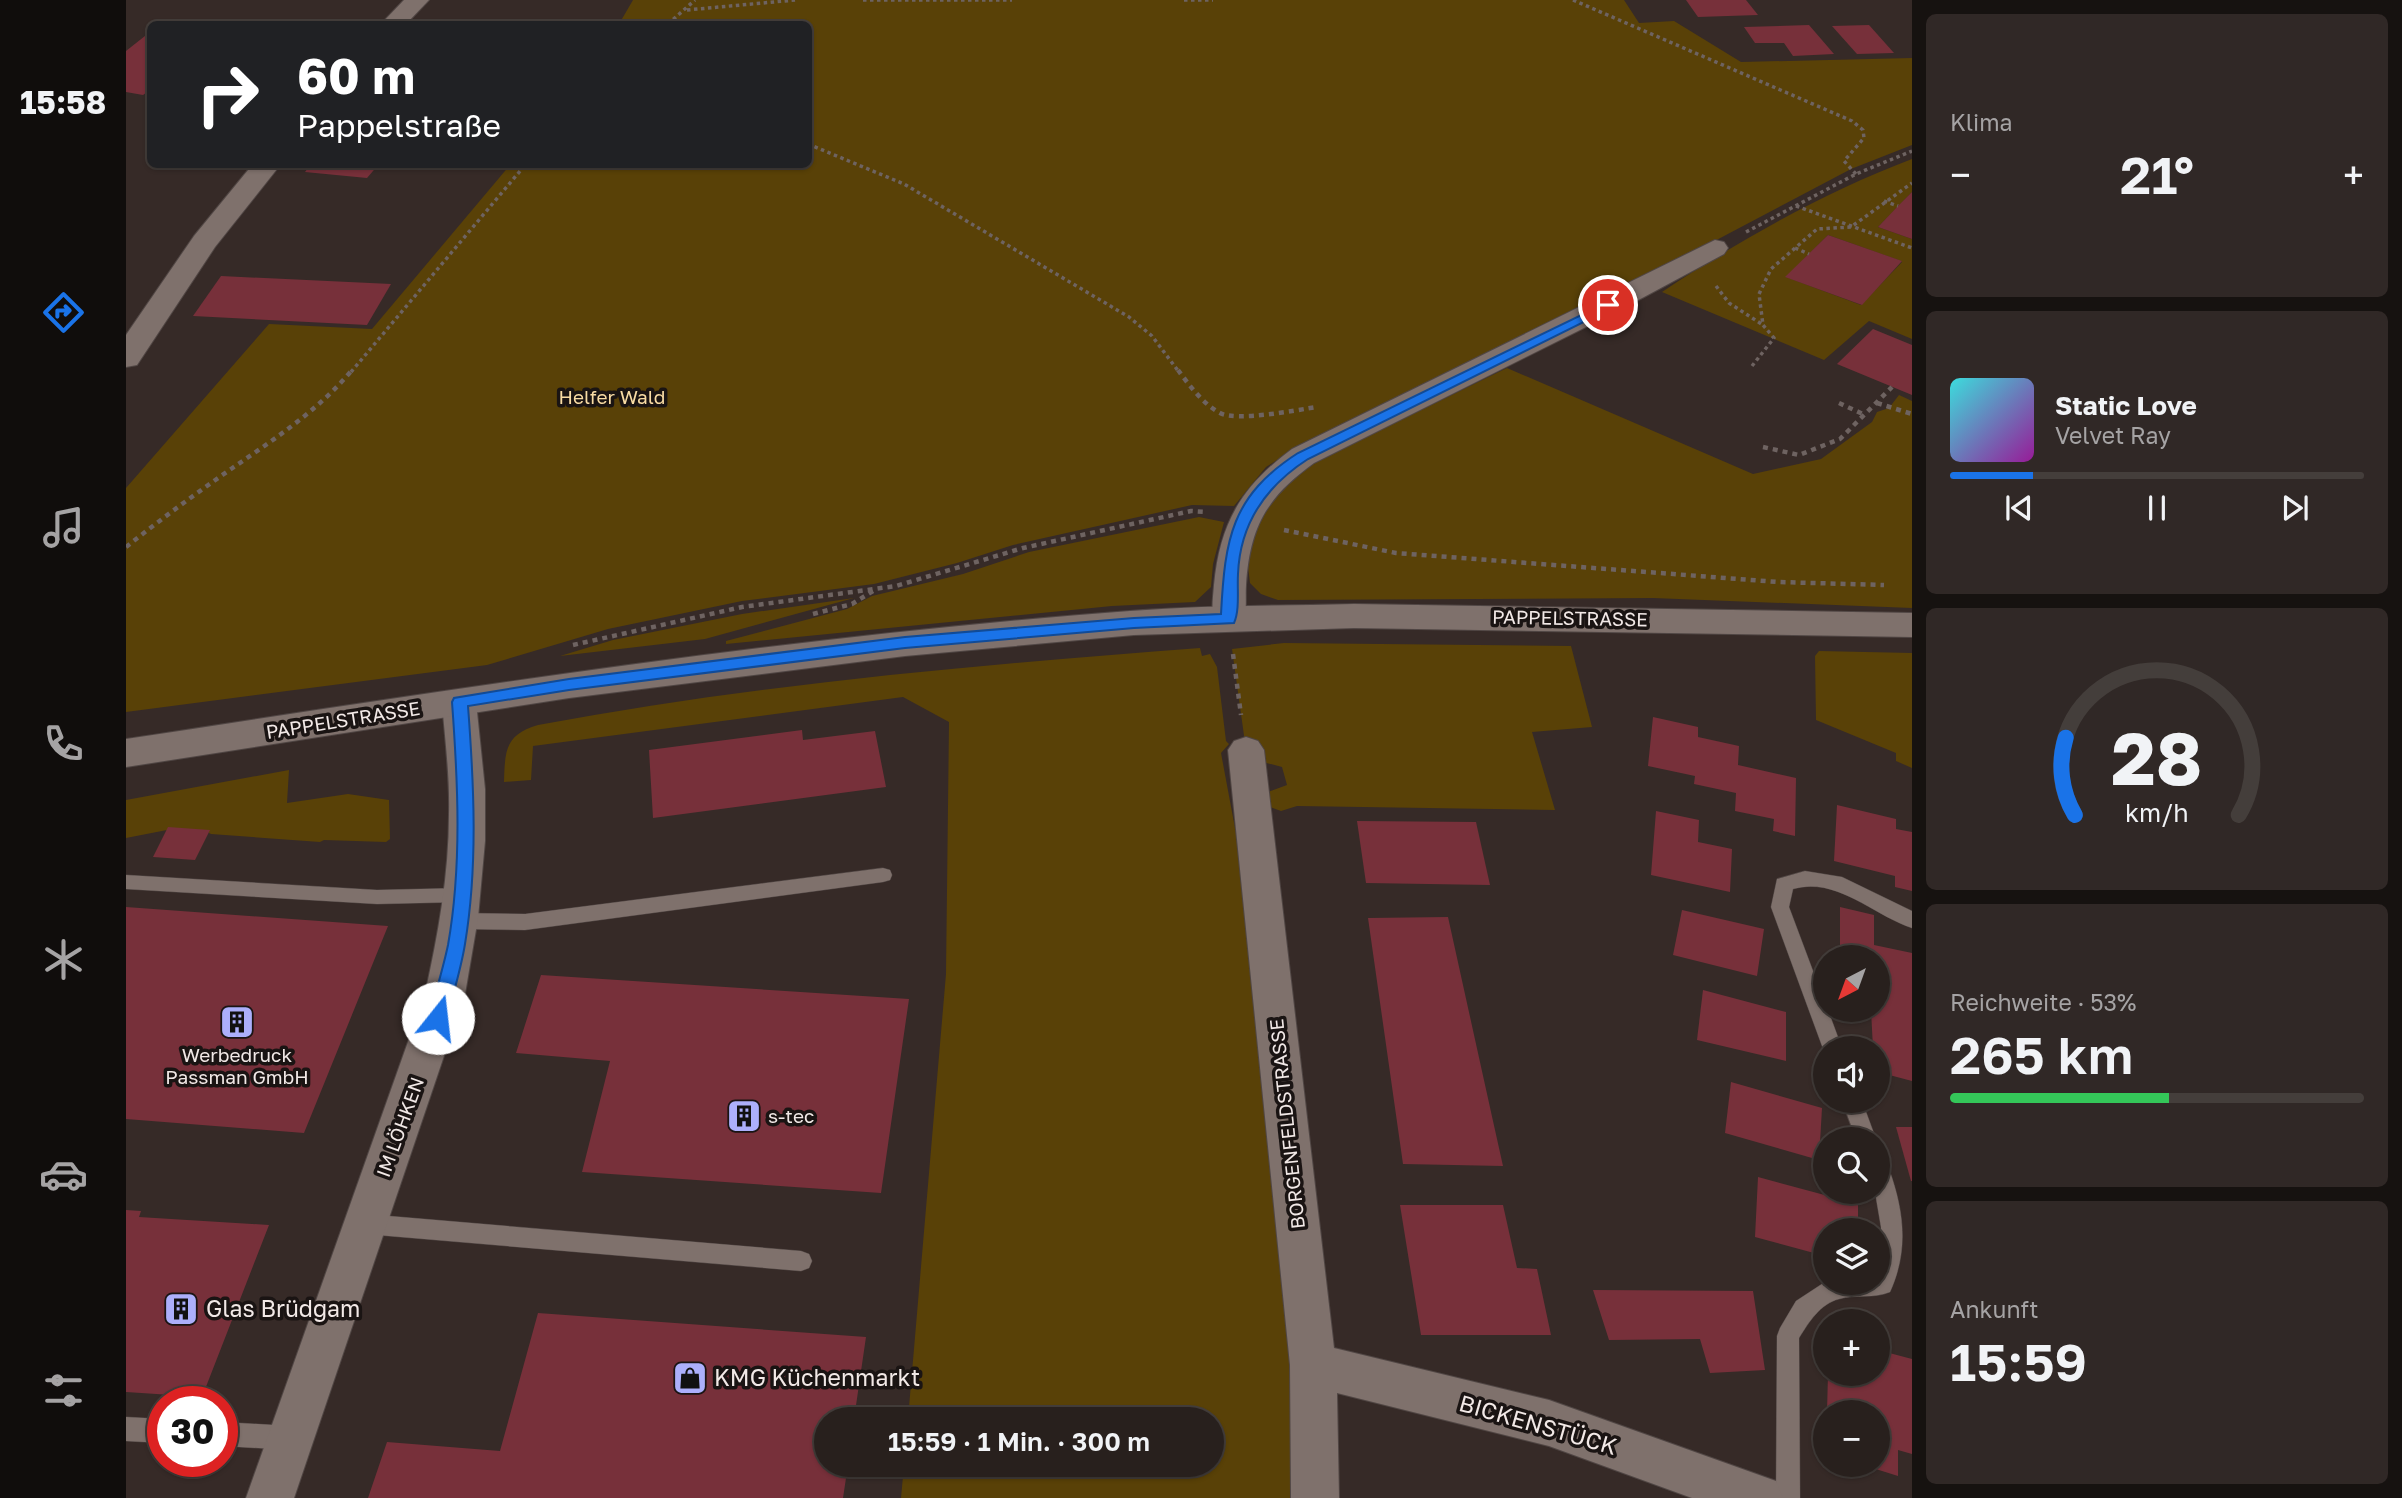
<!DOCTYPE html>
<html lang="de">
<meta charset="utf-8">
<style>
body{margin:0;font-family:"Golos Text",sans-serif;background:#302826;color:#f1f3f6;height:100vh;display:flex;flex-direction:column;font-size:26px;white-space:nowrap}
*{box-sizing:border-box;margin:0}
p{font-size:23px;color:#a5a3a4}
.icon{flex:none;width:38px;height:38px;fill:none;stroke:currentColor;stroke-width:2;stroke-linecap:round;stroke-linejoin:round}
.map{position:relative;flex:1;overflow:hidden}
.sheet{display:flex;flex-direction:column;gap:14px;padding:14px;background:#161210;width:490px}
.sheet>*{flex:none}
.banner{position:absolute;left:21px;top:21px;width:665px;height:147px;border-radius:10px;box-shadow:0 2px 5px #0004,0 0 0 2px #443e3b;background:#202124;color:#fff;overflow:hidden}
.needle{width:46px;rotate:221deg}
.fabs{position:absolute;left:1687px;top:945px;display:grid;gap:14px}
.fabs a{display:grid;place-items:center;width:77px;height:77px;border-radius:50%;background:#28201d;box-shadow:0 2px 5px #0004,0 0 0 2px #443e3b;font-size:35px}
.speed{position:absolute;left:21px;top:1386px;display:flex;gap:14px;font-size:35px;font-weight:700;text-align:center}
.speed>*{display:grid;place-content:center;width:91px;height:91px;border-radius:50%;background:#28201d;box-shadow:0 2px 5px #0004,0 0 0 2px #443e3b;line-height:1}
.speed .limit{border:10px solid #d22;background:#fff;color:#111}
.pin{position:absolute;display:grid;place-items:center;width:60px;height:60px;color:#fff;margin:-30px;border:4px solid #fff;border-radius:50%;box-shadow:0 2px 7px #0007}
.me{position:absolute;width:77px;margin:-38px;rotate:16deg;stroke-linejoin:round;filter:drop-shadow(0 0 5px #0008)}
.turn{display:flex;align-items:center;gap:24px;height:147px;padding:0 35px;font-size:32px}
.turn .icon{width:91px;height:91px;stroke-width:2.5}
.turn b{display:block;font-size:49px;line-height:60px}
.big{font-size:52px;font-weight:600;line-height:1.1}
.sheet .widget{flex:1;display:flex;flex-direction:column;justify-content:center;gap:10px;min-width:0;padding:0 24px;border-radius:10px;background:#302826}
.sheet .dial{align-items:center;gap:0}
.dial svg{height:182px;overflow:visible;fill:none;stroke:#443e3b;stroke-width:7;stroke-linecap:round;text-anchor:middle}
.dial text{fill:#f1f3f6;stroke:none}
.song{display:flex;align-items:center;gap:21px}
.cover{width:84px;height:84px;border-radius:10px;background:linear-gradient(135deg,hsl(180 70% 55%),hsl(300 70% 35%))}
.played{height:7px;border-radius:4px;background:linear-gradient(90deg,#1a73e8 20%,#443e3b 20%)}
.keys{display:flex;justify-content:space-around;direction:ltr}
.heat{display:flex;justify-content:space-between;align-items:center;font-size:38px;direction:ltr}
.charge{height:10px;border-radius:5px;background:linear-gradient(90deg,#34c759 53%,#443e3b 0)}
.trip{position:absolute;left:688px;top:1407px;width:410px;height:70px;border-radius:35px;background:#28201d;box-shadow:0 2px 5px #0004,0 0 0 2px #443e3b;font-weight:600;line-height:70px;text-align:center}
main{display:flex;flex:1;min-height:0}
.tab-bar{display:flex;flex-direction:column;width:126px;justify-content:space-around;align-items:center;background:#100d0c;color:#a5a3a4}
.tab-bar .icon{width:49px;height:49px}
.tab-bar .selected{color:#1a73e8}
.tab-bar b{font-size:32px;color:#f1f3f6}
.map>svg:first-child{display:block}
.green{fill:#594107;fill-rule:evenodd}
.building{fill:#77303a}
.lines{fill:none;stroke-linecap:round;stroke-linejoin:round}
.lane-casing{stroke:#504644;stroke-width:1}
.street-casing{stroke:#504644;stroke-width:2}
.secondary-casing{stroke:#504644;stroke-width:2}
.path-far1{stroke:#6e6361;stroke-width:3.5;stroke-dasharray:3.5 3.5;stroke-linecap:butt}
.path{stroke:#6e6361;stroke-width:4.5;stroke-dasharray:5 5;stroke-linecap:butt}
.lane{fill:#7f716c;fill-rule:evenodd}
.street{fill:#7f716c;fill-rule:evenodd}
.secondary{fill:#7f716c;fill-rule:evenodd}
.route{fill:#1a73e8;stroke:#114b97;stroke-width:2}
.labels{text-anchor:middle;stroke-width:7;stroke-linejoin:round;paint-order:stroke}
.park-label{font-size:19px;fill:#f9dca4;stroke:#1a1413}
.street-label{font-size:19px;fill:#f2e9e7;stroke:#1a1413}
.poi-label{font-size:19px;fill:#f2e9e7;stroke:#1a1413}
.near-poi-label{font-size:23px;fill:#f2e9e7;stroke:#1a1413;text-anchor:start}
.near-street-label{font-size:23px;fill:#f2e9e7;stroke:#1a1413}
</style>
<main>
<nav class="tab-bar">
<b>15:58</b>
<svg class="icon selected" aria-label="directions" viewBox="0 0 24 24"><path d="M12 3l9 9-9 9-9-9zM9 14v-3h6M13 9l2 2-2 2"/></svg>
<svg class="icon" aria-label="music" viewBox="0 0 24 24"><path d="M9 18V5l10-2v13"/><circle cx="6" cy="18" r="3"/><circle cx="16" cy="16" r="3"/></svg>
<svg class="icon" aria-label="phone" viewBox="0 0 24 24"><path d="M5 4h4l2 5-3 2q2 4 5 5l2-3 5 2v4C11 20 4 13 5 4z"/></svg>
<svg class="icon" aria-label="climate" viewBox="0 0 24 24"><path d="M12 3v18M4 7l16 10M4 17L20 7"/></svg>
<svg class="icon" aria-label="car" viewBox="0 0 24 24"><path d="M5 17H2v-5l4-1 3-4h7l3 4 3 1v5h-3M9 17h6M6 11h13"/><circle cx="7" cy="17" r="2"/><circle cx="17" cy="17" r="2"/></svg>
<svg class="icon" aria-label="filters" viewBox="0 0 24 24"><path d="M4 7h16M4 17h16"/><circle cx="9" cy="7" r="2"/><circle cx="15" cy="17" r="2"/></svg>
</nav>
<div class="map">
<svg width="1786" height="1498" viewBox="0 0 1786 1498">
<rect width="100%" height="100%" fill="#362a27"/>
<g class="green">
<polygon points="507,0 1498,0 1513,23 1548,21 1615,62 1786,58 1786,145 1725,169 1528,273 1167,450 1140,467 1108,506 1066,505 887,545 831,563 748,584 616,601 482,629 361,665 0,712 0,488 143,324 246,329 384,165 682,164 682,24 493,24"/>
<path d="M1786,159v33l-34,35 34,12v100l-43,-18 -45,39 -162,-68c78,-52 162,-100 250,-133zM1702,235l73,26 1,1 -41,43 -75,-28z"/>
<polygon points="1381,368 1627,474 1695,459 1746,422 1751,412 1763,408 1773,395 1786,401 1786,608 1527,598 1152,600 1135,594 1124,583 1122,567 1126,536 1141,504 1180,466"/>
<polygon points="1073,517 1098,522 1087,564 1085,587 1069,602 986,606 600,644 600,641 721,609 746,596 837,574 903,552"/>
<polygon points="728,598 579,639 434,656 487,640 616,614"/>
<polygon points="1158,643 1445,646 1466,727 1406,732 1429,810 1171,806 1155,811 1136,804 1139,793 1161,785 1156,767 1133,761 1120,750 1106,649"/>
<path d="M1074,648l2,8 8,-2 7,13 9,74 3,3 -8,9 14,75 25,50 55,620h-414l3,-33h307v-46h-303l38,-445 3,-252 -46,-25 -370,49 -2,34 -27,2c1,-32 1,-47 34,-57 219,-41 440,-60 662,-77z"/>
<polygon points="1693,651 1786,653 1786,768 1770,761 1770,753 1690,720 1689,656"/>
<polygon points="163,770 161,803 222,794 263,800 264,839 260,842 198,840 194,842 85,834 83,833 83,830 41,830 0,838 0,800"/>
</g>
<g class="building">
<polygon points="1560,0 1620,0 1632,15 1572,17"/>
<polygon points="1683,25 1708,54 1667,56 1658,43 1629,43 1618,27"/>
<polygon points="1743,25 1768,53 1731,54 1706,26"/>
<polygon points="24,32 24,90 17,95 0,92 0,51"/>
<polygon points="185,164 253,164 241,178 179,172"/>
<polygon points="1786,192 1786,239 1752,227 1772,206"/>
<polygon points="1702,235 1776,261 1736,305 1659,277"/>
<polygon points="95,276 265,284 241,325 67,316"/>
<polygon points="1747,329 1786,345 1786,395 1711,364"/>
<polygon points="1527,717 1572,727 1572,737 1613,746 1612,765 1670,778 1669,836 1647,831 1648,819 1609,811 1610,793 1568,784 1569,776 1522,766"/>
<polygon points="676,730 677,740 749,731 760,787 527,818 523,750"/>
<polygon points="1711,805 1770,819 1770,829 1786,832 1786,891 1769,887 1769,876 1708,861"/>
<polygon points="1530,811 1573,820 1572,842 1606,849 1604,892 1525,875"/>
<polygon points="1231,821 1350,822 1364,885 1240,883"/>
<polygon points="42,827 84,830 69,860 27,857"/>
<polygon points="0,907 262,926 178,1133 0,1119"/>
<polygon points="1714,907 1748,915 1748,945 1786,953 1786,1081 1752,1072 1752,1048 1747,1048 1745,1010 1752,1010 1752,957 1714,957"/>
<polygon points="1556,910 1638,929 1631,976 1547,955"/>
<polygon points="1322,917 1367,1121 1377,1166 1277,1164 1242,918"/>
<polygon points="415,975 783,999 755,1193 456,1172 484,1061 390,1053"/>
<polygon points="1577,990 1660,1012 1660,1061 1571,1040"/>
<polygon points="1605,1082 1696,1108 1693,1160 1599,1133"/>
<polygon points="1770,1127 1786,1127 1786,1181 1785,1181"/>
<polygon points="1632,1177 1732,1204 1732,1230 1699,1230 1699,1256 1629,1237"/>
<polygon points="1274,1205 1377,1205 1391,1268 1411,1269 1425,1335 1295,1335"/>
<polygon points="0,1210 15,1211 13,1217 143,1225 76,1397 0,1392"/>
<polygon points="1467,1290 1627,1291 1639,1370 1584,1373 1574,1339 1483,1340"/>
<polygon points="412,1313 740,1337 728,1419 700,1419 700,1465 722,1465 717,1498 242,1498 261,1442 374,1451"/>
<polygon points="1752,1350 1786,1359 1786,1454 1772,1450 1772,1476 1737,1465 1752,1465 1752,1412 1701,1412 1702,1374 1752,1374"/>
</g>
<g class="lines">
<g class="lane-casing">
<g id="lane">
<polygon points="757,868 764,870 766,875 764,880 757,882 399,930 334,929 327,926 324,921 327,916 334,913 399,914"/>
<path d="M1679,871l37,6 70,34v17c-39,-13 -76,-52 -119,-39l-4,18 36,96v7h3l14,38h-17v6l-54,-147 6,-28z"/>
<polygon points="0,875 251,890 337,888 344,890 346,895 344,900 337,902 251,904 0,889"/>
<polygon points="1716,1101 1736,1101 1750,1139 1730,1139"/>
<path d="M1752,1160l8,2 3,7c15,42 20,81 1,123 -16,7 -34,2 -51,7 -19,5 -30,23 -40,39l1,160h-24l1,-162 3,-8 16,-27 29,-19 53,1 3,-56 -6,-35h3z"/>
<polygon points="239,1214 675,1251 683,1254 686,1261 683,1268 675,1271 239,1234 231,1231 228,1224 231,1217"/>
<polygon points="0,1417 37,1419 37,1443 0,1441"/>
<polygon points="96,1422 165,1426 173,1430 177,1438 173,1446 165,1450 96,1446"/>
</g>
</g>
<g class="street-casing">
<g id="street">
<path d="M1589,240l9,2 4,6 -4,6 -106,57 -304,152c-47,34 -64,63 -68,122 -1,14 2,29 -5,42l-12,3 -12,-3c-7,-12 -4,-28 -3,-42 6,-63 28,-99 78,-136z"/>
<path d="M333,690l12,3 5,9 9,87v52l-7,77 -13,76 -171,504h-48l179,-504c13,-59 24,-119 24,-180 1,-37 -4,-75 -7,-112l5,-9z"/>
<polygon points="1120,737 1132,741 1138,750 1208,1348 1423,1400 1650,1481 1657,1498 1566,1498 1423,1446 1211,1393 1213,1498 1165,1498 1164,1365 1102,750 1108,741"/>
</g>
</g>
<g class="secondary-casing">
<g id="secondary">
<polygon points="278,0 303,0 280,24 255,24"/>
<polygon points="127,164 155,164 89,247 11,365 0,367 0,335 68,236"/>
<path d="M1228,604l558,9v24l-558,-9 -220,7 -229,21 -336,42 -443,69v-28c334,-51 667,-103 1004,-128 75,-6 150,-5 224,-7z"/>
</g>
</g>
<g class="path-far1">
<polyline points="737,0 886,0"/>
<polyline points="1058,0 1087,0"/>
<polyline points="1447,0 1726,121 1737,130 1738,138 1718,161 1730,174"/>
<polyline points="561,10 669,0"/>
<polyline points="542,24 569,0"/>
<polyline points="682,144 778,184 1003,317 1026,336 1053,372"/>
<polyline points="1758,201 1772,206"/>
<polyline points="1670,206 1786,248"/>
<polyline points="1620,232 1730,174 1786,151"/>
<polyline points="1669,248 1683,254"/>
<polyline points="1590,286 1603,303 1637,325"/>
<polyline points="1626,366 1648,338 1637,325 1633,294 1645,269 1691,229 1725,227 1786,183"/>
<polyline points="225,372 400,164"/>
</g>
<g class="path">
<path d="M1052,370c11,15 25,34 42,43 17,9 76,-3 97,-6"/>
<polyline points="1713,403 1739,415"/>
<polyline points="1751,403 1786,414"/>
<polyline points="1637,447 1673,455 1714,439 1766,387"/>
<polyline points="1158,530 1270,553 1652,582 1758,585"/>
<path d="M0,547c34,-27 69,-53 105,-78 42,-29 88,-59 121,-99"/>
<polyline points="687,614 726,604 747,591"/>
<polyline points="447,645 616,607 770,586 897,548 1065,511 1081,512"/>
<polyline points="1107,654 1115,715"/>
</g>
<use href="#lane" class="lane"/>
<use href="#street" class="street"/>
<use href="#secondary" class="secondary"/>
</g>
<path class="route" d="M1482,302l6,3 -2,3 -304,151c-42,27 -68,64 -70,115 -1,15 2,36 -4,49l-100,5 -229,20 -336,42 -101,16c6,79 10,160 -3,238 -4,25 -12,50 -18,74l-3,5 -6,2 -7,-2 -2,-5c6,-24 14,-49 19,-73 14,-80 10,-162 4,-243l2,-4 115,-19 336,-42 229,-19 87,-4c4,-75 10,-118 77,-161z"/>
<defs>
<g id="building-square" transform="scale(1.75)"><rect x="-9" y="-9" width="18" height="18" rx="4" fill="#acaffb" stroke="#1a1413"/><path d="M-4-6H4V6H1V3H-1V6H-4ZM-2.5-4.3h1.7v1.8h-1.7ZM.8-4.3h1.7v1.8H.8ZM-2.5-1h1.7V.8h-1.7ZM.8-1h1.7V.8H.8Z" fill="#111"/></g>
<g id="shop-square" transform="scale(1.75)"><rect x="-9" y="-9" width="18" height="18" rx="4" fill="#acaffb" stroke="#1a1413"/><path d="M-5-2.5h2.3a2.7 3.5 0 0 1 5.4 0H5L5.5 6h-11ZM-1.5-2.5h3a1.5 2.3 0 0 0-3 0Z" fill="#111"/></g>
</defs>
<g fill-rule="evenodd">
<use href="#building-square" x="111" y="1022"/>
<use href="#building-square" x="618" y="1116"/>
<use href="#building-square" x="55" y="1309"/>
<use href="#shop-square" x="564" y="1378"/>
</g>
<g class="labels">
<g class="park-label">
<text x="486" y="404">Helfer Wald</text>
</g>
<g class="street-label">
<text transform="translate(1444 618) rotate(1)" y="7">PAPPELSTRASSE</text>
<text transform="translate(217 720) rotate(-9)" y="7">PAPPELSTRASSE</text>
<text transform="translate(1161 1124) rotate(-96)" y="7">BORGENFELDSTRASSE</text>
<text transform="translate(274 1127) rotate(-70)" y="7">IM LÖHKEN</text>
</g>
<g class="poi-label">
<text x="111" y="1062">Werbedruck<tspan x="111" dy="22">Passman GmbH</tspan></text>
<text x="642" y="1123" text-anchor="start">s-tec</text>
</g>
<g class="near-poi-label">
<text x="80" y="1317">Glas Brüdgam</text>
<text x="588" y="1386">KMG Küchenmarkt</text>
</g>
<g class="near-street-label">
<text transform="translate(1412 1425) rotate(16)" y="8">BICKENSTÜCK</text>
</g>
</g>
</svg>
<div class="fabs">
<a><svg class="needle" viewBox="-14 -14 28 28"><path d="M0-13l5 13h-10z" fill="#e53935"/><path d="M0 13l5-13h-10z" fill="#a5a3a4"/></svg></a>
<a><svg class="icon" aria-label="sound" viewBox="0 0 24 24"><path d="M4 9h4l5-4v14l-5-4H4zM17 9q2 3 0 6"/></svg></a>
<a><svg class="icon" aria-label="search" viewBox="0 0 24 24"><circle cx="10" cy="10" r="6"/><path d="M15 15l6 6"/></svg></a>
<a><svg class="icon" aria-label="layers" viewBox="0 0 24 24"><path d="M12 4l9 5-9 5-9-5zM3 14l9 5 9-5"/></svg></a>
<a>+</a>
<a>−</a>
</div>
<div class="speed"><div class="limit">30</div></div>
<div class="pin" style="left:1482px;top:305px;background:#d93025"><svg class="icon" aria-label="arrive" viewBox="0 0 24 24"><path d="M6 21V4h12l-3 4 3 4H6"/></svg></div>
<svg class="me" style="left:312px;top:1018px" viewBox="-20 -20 40 40"><circle r="19" fill="#fff"/><path d="M0-13L10 11 0 6-10 11z" fill="#1a73e8"/></svg>
<div class="trip">15:59 · 1 Min. · 300 m</div>
<div class="banner">
<div class="turn"><svg class="icon" aria-label="right" viewBox="0 0 24 24"><path d="M7 20v-9h11M14 6l5 5-5 5"/></svg><div><b>60 m</b>Pappelstraße</div></div>
</div>
</div>
<section class="sheet">
<div class="widget"><p>Klima</p>
<div class="heat"><a>−</a><b class="big">21°</b><a>+</a></div>
</div>
<div class="widget">
<div class="song"><i class="cover"></i><div><b>Static Love</b><p>Velvet Ray</p></div></div>
<div class="played"></div>
<div class="keys"><svg class="icon" aria-label="previous" viewBox="0 0 24 24"><path d="M18 5L8 12l10 7zM5 5v14"/></svg><svg class="icon" aria-label="pause" viewBox="0 0 24 24"><path d="M8 5v14M16 5v14"/></svg><svg class="icon" aria-label="next" viewBox="0 0 24 24"><path d="M6 5l10 7-10 7zM19 5v14"/></svg></div>
</div>
<div class="widget dial"><svg viewBox="0 0 100 80">
<path d="M14 69A42 42 0 1 1 86 69"/>
<path d="M14 69A42 42 0 0 1 10 35" stroke="#1a73e8"/>
<text x="50" y="56" font-size="32" font-weight="700">28</text>
<text x="50" y="72" font-size="11">km/h</text>
</svg></div>
<div class="widget"><p>Reichweite · 53%</p><b class="big">265 km</b><div class="charge"></div></div>
<div class="widget"><p>Ankunft</p><b class="big">15:59</b></div>
</section>
</main>
